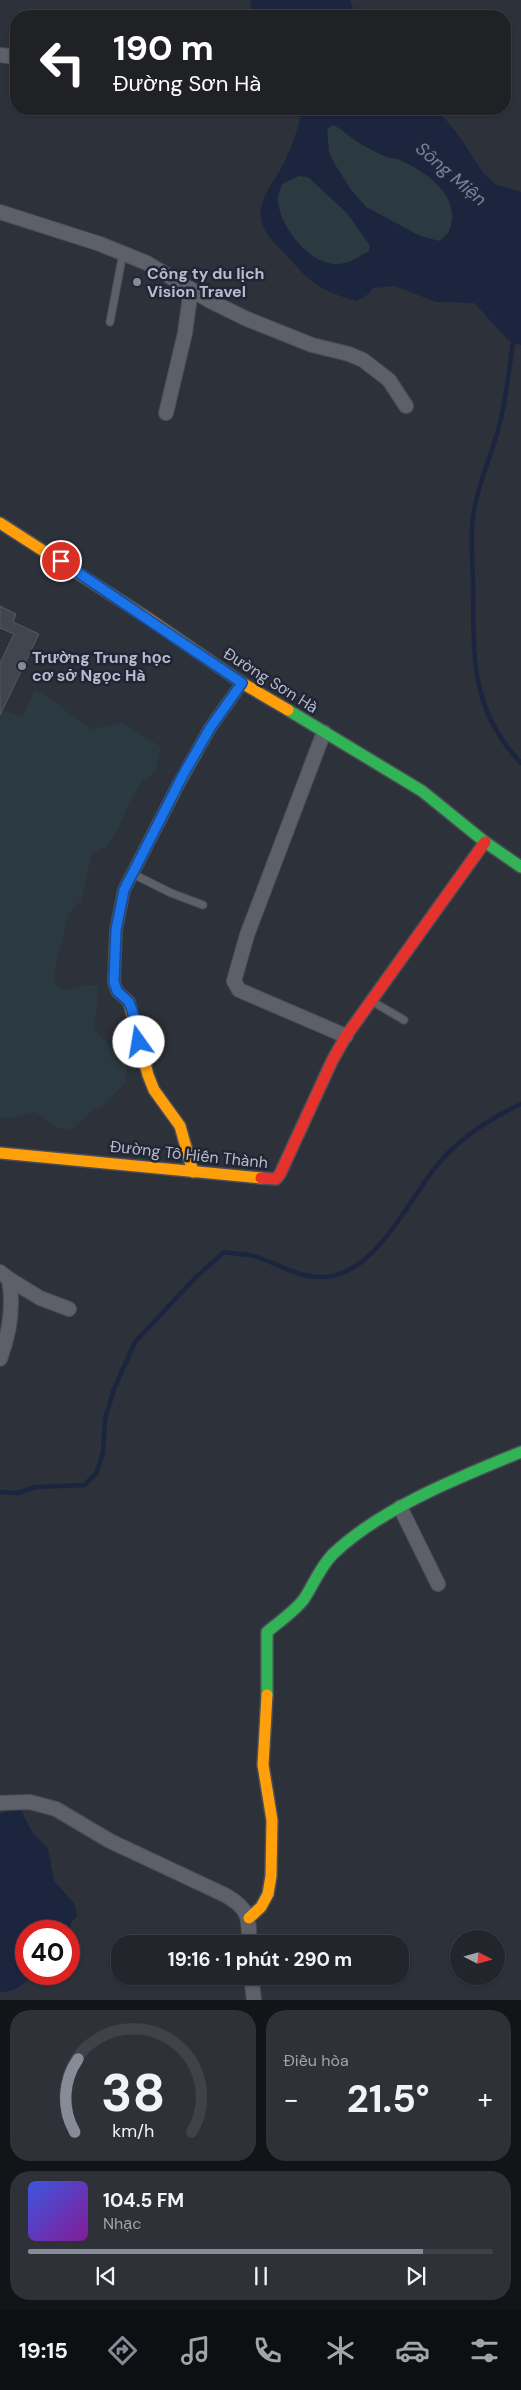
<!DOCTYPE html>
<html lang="vi">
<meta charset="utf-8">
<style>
body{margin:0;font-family:"DM Sans",sans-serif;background:#2e3138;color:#f1f3f6;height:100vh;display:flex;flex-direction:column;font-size:19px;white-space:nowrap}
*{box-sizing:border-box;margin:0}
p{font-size:16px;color:#a2a5a9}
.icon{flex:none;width:28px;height:28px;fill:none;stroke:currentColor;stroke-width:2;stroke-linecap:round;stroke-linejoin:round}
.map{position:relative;height:2000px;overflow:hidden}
.details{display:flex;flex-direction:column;gap:10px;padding:10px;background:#131418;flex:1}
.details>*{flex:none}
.banner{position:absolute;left:10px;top:10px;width:501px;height:105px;border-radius:20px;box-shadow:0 1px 4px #0004,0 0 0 1px #3f4248;background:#202124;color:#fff;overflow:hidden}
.needle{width:32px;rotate:96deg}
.tools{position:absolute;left:450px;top:1930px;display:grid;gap:10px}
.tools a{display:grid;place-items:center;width:55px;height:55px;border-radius:50%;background:#22252c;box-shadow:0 1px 4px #0004,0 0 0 1px #3f4248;font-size:25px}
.speed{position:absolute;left:15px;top:1920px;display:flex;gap:10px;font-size:25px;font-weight:700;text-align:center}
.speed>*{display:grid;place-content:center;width:65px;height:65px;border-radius:50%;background:#22252c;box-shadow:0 1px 4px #0004,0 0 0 1px #3f4248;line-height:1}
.speed .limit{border:8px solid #d22;background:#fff;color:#111}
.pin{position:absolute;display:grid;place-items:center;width:42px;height:42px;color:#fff;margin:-21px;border:2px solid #fff;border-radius:50%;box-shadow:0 1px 5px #0007}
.me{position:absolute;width:55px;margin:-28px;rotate:347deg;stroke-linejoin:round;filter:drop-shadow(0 0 4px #0008)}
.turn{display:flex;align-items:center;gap:18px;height:105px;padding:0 20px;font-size:22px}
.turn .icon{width:65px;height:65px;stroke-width:2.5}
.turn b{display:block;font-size:35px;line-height:42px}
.big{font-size:38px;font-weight:700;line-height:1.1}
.details .widget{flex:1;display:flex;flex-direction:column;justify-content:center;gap:8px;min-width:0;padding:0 18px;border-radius:20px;background:#2e3138}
.details .dial{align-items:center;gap:0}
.dial svg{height:130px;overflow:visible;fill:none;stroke:#3f4248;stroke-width:7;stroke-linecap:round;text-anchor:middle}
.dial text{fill:#f1f3f6;stroke:none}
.song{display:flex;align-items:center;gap:15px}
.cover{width:60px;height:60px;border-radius:8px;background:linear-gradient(135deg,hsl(230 70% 55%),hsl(290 70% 35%))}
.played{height:5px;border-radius:2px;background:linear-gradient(90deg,#878b98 85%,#3f4248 85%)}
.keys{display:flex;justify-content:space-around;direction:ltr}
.heat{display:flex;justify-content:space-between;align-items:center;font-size:28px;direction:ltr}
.details .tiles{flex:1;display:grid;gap:10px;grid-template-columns:1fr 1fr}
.widget:last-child{grid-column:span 2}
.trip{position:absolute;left:111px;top:1935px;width:298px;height:50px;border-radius:20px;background:#22252c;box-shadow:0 1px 4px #0004,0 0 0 1px #3f4248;font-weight:700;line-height:50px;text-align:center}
.menu{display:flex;height:80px;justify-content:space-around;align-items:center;background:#0e0f12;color:#a2a5a9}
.menu .icon{width:35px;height:35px}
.menu .current{color:#878b98}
.menu b{font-size:22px;color:#f1f3f6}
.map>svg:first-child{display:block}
.green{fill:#2a3a40}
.water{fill:#1c253e;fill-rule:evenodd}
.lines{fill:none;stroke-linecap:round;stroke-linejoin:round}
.stream{stroke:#1c253e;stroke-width:4.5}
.building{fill:#41454e;stroke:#555961}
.lane-casing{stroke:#4b4e57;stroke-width:9}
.street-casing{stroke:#4b4e57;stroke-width:16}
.fast-casing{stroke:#4b4e57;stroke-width:14}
.slow-casing{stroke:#4b4e57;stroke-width:14}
.jam-casing{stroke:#4b4e57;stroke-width:14}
.lane{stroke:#5d6068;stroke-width:7}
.street{stroke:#5d6068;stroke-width:14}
.fast{stroke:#30b455;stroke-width:11}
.slow{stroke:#ff9f0a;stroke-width:11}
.jam{stroke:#e5322d;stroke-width:11}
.route-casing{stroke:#114b97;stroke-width:12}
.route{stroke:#1a73e8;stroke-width:9}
.poi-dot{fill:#878b98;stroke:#202635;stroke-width:2}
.labels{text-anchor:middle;stroke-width:5;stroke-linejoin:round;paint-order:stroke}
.poi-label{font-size:16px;font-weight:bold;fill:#b8bcca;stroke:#202635;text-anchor:start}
.street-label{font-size:16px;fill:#b8bcca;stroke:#202635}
.water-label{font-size:18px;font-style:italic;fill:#7382a7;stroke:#202635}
</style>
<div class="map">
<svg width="521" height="2000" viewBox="0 0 521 2000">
<rect width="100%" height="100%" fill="#2d313a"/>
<g class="green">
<path d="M333,125c10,4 15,12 25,17 8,5 18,11 27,14 4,2 10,2 14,4 25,11 55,30 53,59 -1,11 -4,16 -13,22l-19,-5 -54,-29 -15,-17 -17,-27 -5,-11 -2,-23z"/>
<path d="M299,176l9,1 40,37 22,32v5c-11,5 -20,13 -32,13 -28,2 -60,-39 -60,-65 0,-5 2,-10 4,-15z"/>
<polygon points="34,690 42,693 90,729 123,723 161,747 155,772 143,780 128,805 118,830 106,847 92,855 81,900 69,913 56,963 54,984 65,990 85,985 99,985 94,1029 126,1063 126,1082 103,1106 91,1111 71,1130 58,1128 35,1112 21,1117 0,1118 0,709 23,717"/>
</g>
<g class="water">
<polygon points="250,0 350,0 356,16 252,16"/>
<path d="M301,109h136l22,27 25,38 13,11 24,7v153l-13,-5 -34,-37 -38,-1 -41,-16 -22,2 -6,7 -11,6c-37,-11 -44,-17 -69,-45 -8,-9 -20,-19 -24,-30 -9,-24 11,-43 21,-63 8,-18 15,-34 17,-54zM333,125c10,4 16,12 25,17 8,5 18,11 27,14 4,2 10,2 15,4 24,11 54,30 52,59 -1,11 -4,16 -13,22l-19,-5 -54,-29 -15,-17 -17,-27 -5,-11 -2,-23zM299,176l9,1 40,37 22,32 -1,5c-10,5 -19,13 -31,13 -28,2 -60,-39 -60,-65 0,-5 2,-10 4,-15z"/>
<path d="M19,1807l15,28 14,13 6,33 20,22 3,13 -6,7 -2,11v-3h-43v43h9c-11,10 -19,18 -35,18v-178z"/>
</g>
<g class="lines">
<g class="stream">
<path d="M514,337c-5,29 -7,58 -14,86 -8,32 -23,62 -27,95 -3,22 0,46 0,68 1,70 -4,122 48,177"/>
<path d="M0,1492l18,1 18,-6 48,-2 12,-11 7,-21 2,-34 9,-30 21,-47 61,-65 28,-25c11,2 24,2 34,5 21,8 42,21 65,20 52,-1 86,-78 115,-113 22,-26 53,-46 83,-60"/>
</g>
</g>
<polygon class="building" points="0,606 16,614 13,622 39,634 0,715 0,663 14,634 0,628"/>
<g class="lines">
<g class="lane-casing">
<g id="lane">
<polyline points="110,322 123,253"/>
<polyline points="135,875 171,893 203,905"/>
<polyline points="373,1002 404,1020"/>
</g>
</g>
<g class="street-casing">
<g id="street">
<polyline points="0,55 16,57"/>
<polyline points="0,212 100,244 147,263 210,301 247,319 312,345 349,354 363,360 389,380 406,406"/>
<polyline points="166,413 185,333 191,289"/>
<polyline points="324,732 247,935 234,981 239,990 346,1036"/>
<path d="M0,1272l9,7c5,28 1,53 -9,80"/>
<polyline points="9,1279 40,1298 69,1309"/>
<polyline points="400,1507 438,1584"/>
<path d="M0,1803l30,-1 26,7 54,32 115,54c25,14 24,23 24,49"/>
<polyline points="251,1976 254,2000"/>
</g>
</g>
<g class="fast-casing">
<g id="fast">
<polyline points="288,710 422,791 485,842 521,867"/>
<polyline points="178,785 210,728 242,683"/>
<path d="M267,1695v-63c12,-10 28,-21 37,-33 10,-15 16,-32 29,-45 48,-46 127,-77 188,-102"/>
</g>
</g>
<g class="slow-casing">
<g id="slow">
<polyline points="0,523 149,619 242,683 288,710"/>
<polyline points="178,785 124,890 116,930 114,982 117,991 129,1002 148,1075 154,1090 180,1126 193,1172"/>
<polyline points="0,1153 261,1178"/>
<polyline points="249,1918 261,1907 268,1894 271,1876 272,1820 263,1765 267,1695"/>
</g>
</g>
<g class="jam-casing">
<polyline id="jam" points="261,1178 276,1179 280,1174 332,1061 346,1036 485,842"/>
</g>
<use href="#lane" class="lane"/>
<use href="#street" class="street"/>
<use href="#fast" class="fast"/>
<use href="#slow" class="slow"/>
<use href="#jam" class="jam"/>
</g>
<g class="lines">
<g class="route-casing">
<polyline id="route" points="61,561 242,683 210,728 183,775 124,890 116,930 114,982 117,991 129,1002 132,1010 139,1042"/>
</g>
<use href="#route" class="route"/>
</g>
<g class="poi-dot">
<circle cx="137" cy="282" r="5"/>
<circle cx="22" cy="666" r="5"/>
</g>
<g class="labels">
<g class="poi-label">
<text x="147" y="279">Công ty du lịch<tspan x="147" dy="18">Vision Travel</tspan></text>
<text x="32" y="663">Trường Trung học<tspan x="32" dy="18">cơ sở Ngọc Hà</tspan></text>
</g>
<g class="street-label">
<text transform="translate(271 680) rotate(32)" y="6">Đường Sơn Hà</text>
<text transform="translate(189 1154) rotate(6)" y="6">Đường Tô Hiến Thành</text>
</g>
<g class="water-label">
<text transform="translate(451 174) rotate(41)" y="6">Sông Miện</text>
</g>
</g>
</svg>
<div class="tools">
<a><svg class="needle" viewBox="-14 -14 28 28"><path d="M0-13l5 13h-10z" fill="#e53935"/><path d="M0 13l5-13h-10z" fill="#a2a5a9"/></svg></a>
</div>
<div class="speed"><div class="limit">40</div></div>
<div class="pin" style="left:61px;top:561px;background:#d93025"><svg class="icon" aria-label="arrive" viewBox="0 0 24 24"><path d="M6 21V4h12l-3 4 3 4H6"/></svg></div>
<svg class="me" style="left:139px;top:1042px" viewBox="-20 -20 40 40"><circle r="19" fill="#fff"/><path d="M0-13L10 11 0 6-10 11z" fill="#1a73e8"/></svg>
<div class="trip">19:16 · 1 phút · 290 m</div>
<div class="banner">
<div class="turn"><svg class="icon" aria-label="left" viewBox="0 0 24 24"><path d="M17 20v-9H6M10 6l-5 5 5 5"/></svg><div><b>190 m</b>Đường Sơn Hà</div></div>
</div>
</div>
<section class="details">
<div class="tiles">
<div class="widget dial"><svg viewBox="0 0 100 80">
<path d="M14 69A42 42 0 1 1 86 69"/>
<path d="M14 69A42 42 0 0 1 16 24" stroke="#878b98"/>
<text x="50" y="56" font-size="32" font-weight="700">38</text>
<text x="50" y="72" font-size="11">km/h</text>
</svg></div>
<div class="widget"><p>Điều hòa</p>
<div class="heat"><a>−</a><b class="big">21.5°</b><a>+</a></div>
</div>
<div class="widget">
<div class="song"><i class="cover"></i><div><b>104.5 FM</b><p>Nhạc</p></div></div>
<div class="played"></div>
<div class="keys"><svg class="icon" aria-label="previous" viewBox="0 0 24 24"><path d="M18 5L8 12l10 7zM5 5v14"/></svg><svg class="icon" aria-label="pause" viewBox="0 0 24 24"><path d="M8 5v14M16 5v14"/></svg><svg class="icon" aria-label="next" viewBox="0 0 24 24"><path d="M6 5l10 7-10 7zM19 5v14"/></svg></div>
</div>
</div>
</section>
<nav class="menu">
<b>19:15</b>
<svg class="icon current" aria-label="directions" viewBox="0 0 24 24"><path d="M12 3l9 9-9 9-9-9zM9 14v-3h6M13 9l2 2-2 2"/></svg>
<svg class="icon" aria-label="music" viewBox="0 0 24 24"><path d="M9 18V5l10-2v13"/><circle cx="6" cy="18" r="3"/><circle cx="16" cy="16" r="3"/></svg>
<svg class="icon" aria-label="phone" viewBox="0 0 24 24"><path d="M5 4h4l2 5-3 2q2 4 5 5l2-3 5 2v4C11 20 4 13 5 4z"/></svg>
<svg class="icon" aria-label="climate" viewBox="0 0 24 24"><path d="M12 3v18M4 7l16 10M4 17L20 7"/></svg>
<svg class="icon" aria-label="car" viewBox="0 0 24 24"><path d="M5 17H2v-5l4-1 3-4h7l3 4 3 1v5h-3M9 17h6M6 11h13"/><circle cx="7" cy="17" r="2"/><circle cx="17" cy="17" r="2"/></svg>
<svg class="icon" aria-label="filters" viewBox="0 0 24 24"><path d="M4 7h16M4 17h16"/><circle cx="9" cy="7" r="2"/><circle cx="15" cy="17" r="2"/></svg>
</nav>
